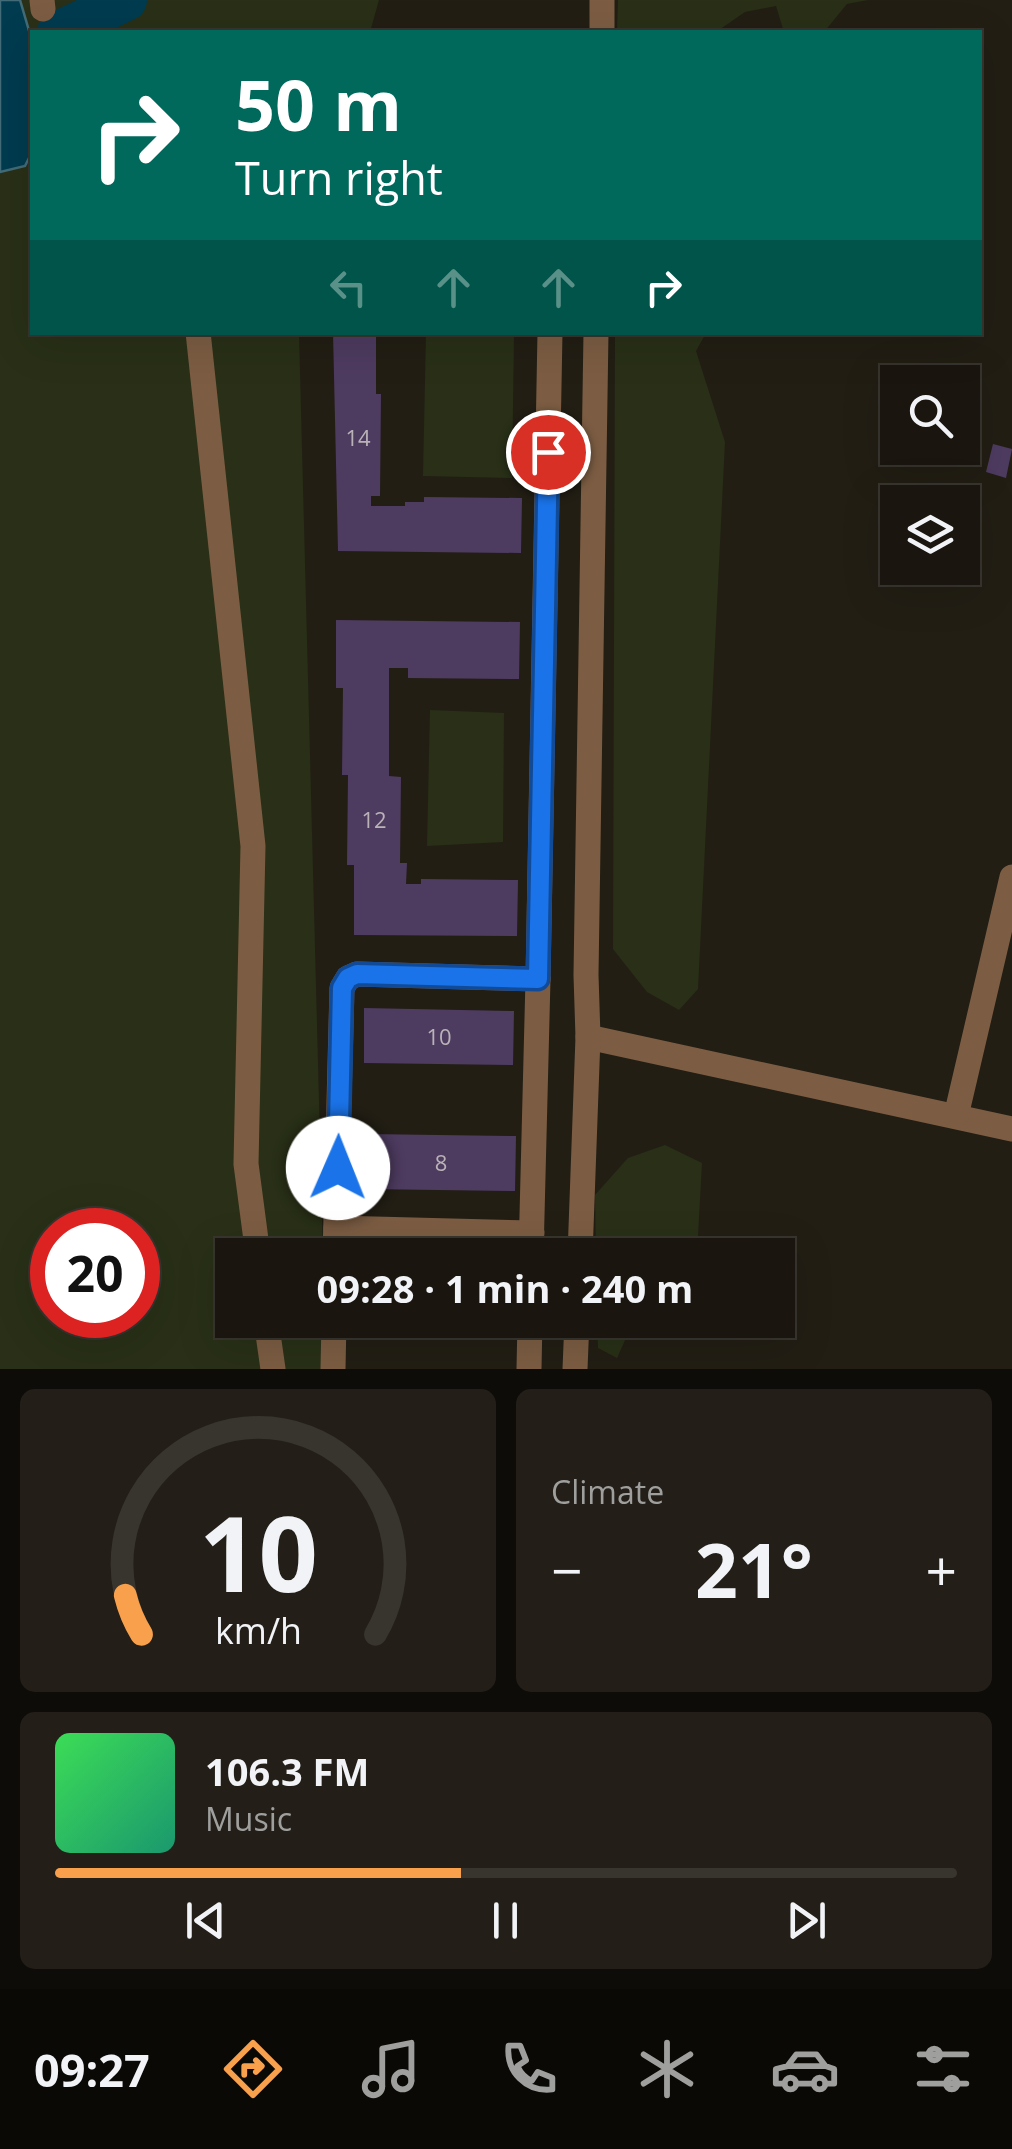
<!DOCTYPE html>
<meta charset="utf-8">
<style>
body{margin:0;font-family:"Open Sans",sans-serif;background:#231f18;color:#f1f3f6;height:100vh;display:flex;flex-direction:column;font-size:38px;white-space:nowrap}
*{box-sizing:border-box;margin:0}
p{font-size:32px;color:#9f9f9e}
.icon{flex:none;width:55px;height:55px;fill:none;stroke:currentColor;stroke-width:2;stroke-linecap:round;stroke-linejoin:round}
.map{position:relative;height:1369px;overflow:hidden}
.drawer{display:flex;flex-direction:column;gap:20px;padding:20px;background:#0e0c08;flex:1}
.drawer>*{flex:none}
.top-card{position:absolute;left:30px;top:30px;width:952px;height:305px;border-radius:0px;box-shadow:0 10px 40px #0002,0 0 0 2px #38352f;background:#00695c;color:#fff;overflow:hidden}
.fabs{position:absolute;left:880px;top:365px;display:grid;gap:20px}
.fabs a{display:grid;place-items:center;width:100px;height:100px;border-radius:0px;background:#1a160f;box-shadow:0 10px 40px #0002,0 0 0 2px #38352f;font-size:50px}
.speed{position:absolute;left:30px;top:1208px;display:flex;gap:20px;font-size:50px;font-weight:700;text-align:center}
.speed>*{display:grid;place-content:center;width:130px;height:130px;border-radius:50%;background:#1a160f;box-shadow:0 10px 40px #0002,0 0 0 2px #38352f;line-height:1}
.speed .limit{border:15px solid #d22;background:#fff;color:#111}
.pin{position:absolute;display:grid;place-items:center;width:85px;height:85px;color:#fff;margin:-42px;border:5px solid #fff;border-radius:50%;box-shadow:0 2px 10px #0007}
.me{position:absolute;width:110px;margin:-55px;rotate:1deg;stroke-linejoin:round;filter:drop-shadow(0 0 8px #0008)}
.turn{display:flex;align-items:center;gap:35px;height:210px;padding:0 40px;font-size:45px}
.turn .icon{width:130px;height:130px;stroke-width:2.5}
.turn b{display:block;font-size:70px;line-height:85px}
.lanes{display:flex;align-items:center;height:95px;padding:0 40px;background:#0003;justify-content:center;gap:50px;direction:ltr}
.lanes .off{opacity:.35}
.big{font-size:75px;font-weight:700;line-height:1.1}
.drawer .tile{flex:1;display:flex;flex-direction:column;justify-content:center;gap:15px;min-width:0;padding:0 35px;border-radius:15px;background:#231f18}
.drawer .dial{align-items:center;gap:0}
.dial svg{height:260px;overflow:visible;fill:none;stroke:#38352f;stroke-width:7;stroke-linecap:round;text-anchor:middle}
.dial text{fill:#f1f3f6;stroke:none}
.song{display:flex;align-items:center;gap:30px}
.cover{width:120px;height:120px;border-radius:15px;background:linear-gradient(135deg,hsl(130 70% 55%),hsl(160 70% 35%))}
.played{height:10px;border-radius:5px;background:linear-gradient(90deg,#f8a04b 45%,#38352f 45%)}
.keys{display:flex;justify-content:space-around;direction:ltr}
.heat{display:flex;justify-content:space-between;align-items:center;font-size:55px;direction:ltr}
.drawer .tiles{flex:1;display:grid;gap:20px;grid-template-columns:1fr 1fr}
.tile:last-child{grid-column:span 2}
.trip{position:absolute;left:215px;top:1238px;width:580px;height:100px;border-radius:0px;background:#1a160f;box-shadow:0 10px 40px #0002,0 0 0 2px #38352f;font-weight:700;line-height:100px;text-align:center}
.tab-bar{display:flex;height:160px;justify-content:space-around;align-items:center;background:#0a0906;color:#9f9f9e}
.tab-bar .icon{width:70px;height:70px}
.tab-bar .on{color:#f8a04b}
.tab-bar b{font-size:45px;color:#f1f3f6}
.map>svg:first-child{display:block}
.green{fill:#293017;fill-rule:evenodd}
.water{fill:#003b4f;stroke:#426b77;stroke-width:2.5}
.lines{fill:none;stroke-linecap:round;stroke-linejoin:round}
.river{stroke:#003b4f;stroke-width:42}
.building{fill:#4e3b60}
.minor{stroke:#7c5d43;stroke-width:25}
.route-casing{stroke:#114b97;stroke-width:25}
.route{stroke:#1a73e8;stroke-width:18}
.labels{text-anchor:middle;stroke-width:10;stroke-linejoin:round;paint-order:stroke}
.number-label{font-size:22px;fill:#b9b3b7}
</style>
<div class="map">
<svg width="1012" height="1369" viewBox="0 0 1012 1369">
<rect width="100%" height="100%" fill="#221e14"/>
<g class="green">
<path d="M5,0h374l-9,32h-338v300l267,1 24,922h-91v65h92l1,49h-325v-1200zM52,1230h86v85h-86z"/>
<polygon points="618,0 868,0 847,4 824,32 784,32 776,6 745,12 716,32 617,32"/>
<polygon points="426,333 514,334 512,478 423,476"/>
<polygon points="615,333 706,333 696,351 725,442 698,989 679,1010 647,992 613,949"/>
<polygon points="430,710 504,713 503,842 427,846"/>
<polygon points="665,1145 702,1163 697,1255 596,1255 595,1195 628,1158"/>
<polygon points="597,1320 626,1320 626,1338 617,1358 598,1348"/>
</g>
<polygon class="water" points="0,0 20,0 32,41 32,152 25,166 0,172"/>
<g class="lines">
<polyline class="river" points="58,32 126,0"/>
</g>
<g class="building">
<polygon points="333,332 376,332 376,394 381,394 380,496 371,496 371,506 405,506 405,502 424,502 424,497 522,498 521,553 338,551"/>
<polygon points="993,444 1012,449 1006,478 986,472"/>
<polygon points="336,620 520,622 519,679 408,678 408,668 389,668 389,776 401,777 400,863 407,863 406,884 421,884 421,879 518,880 517,936 354,935 354,865 347,865 348,775 342,775 343,688 336,688"/>
<polygon points="364,1008 514,1011 513,1065 364,1063"/>
<polygon points="366,1134 516,1136 515,1191 366,1189"/>
</g>
<g class="lines">
<g class="minor">
<polyline points="42,0 43,9"/>
<polyline points="602,32 602,0"/>
<polyline points="198,332 253,846 246,1164 258,1255"/>
<polyline points="538,979 550,332"/>
<polyline points="588,1037 1012,1129"/>
<polyline points="956,1116 1012,877"/>
<polyline points="336,1228 532,1233"/>
<polyline points="335,1255 342,988 348,978 357,974 538,979 531,1255"/>
<polyline points="580,1255 588,1037 586,975 596,332"/>
<polyline points="266,1320 273,1369"/>
<polyline points="333,1369 334,1320"/>
<polyline points="529,1369 530,1320"/>
<polyline points="575,1369 577,1320"/>
</g>
</g>
<g class="lines">
<g class="route-casing">
<polyline id="route" points="338,1168 342,988 348,978 357,974 538,979 548,452"/>
</g>
<use href="#route" class="route"/>
</g>
<g class="labels">
<g class="number-label">
<text x="358" y="446">14</text>
<text x="374" y="828">12</text>
<text x="439" y="1045">10</text>
<text x="441" y="1171">8</text>
</g>
</g>
</svg>
<div class="fabs">
<a><svg class="icon" aria-label="search" viewBox="0 0 24 24"><circle cx="10" cy="10" r="6"/><path d="M15 15l6 6"/></svg></a>
<a><svg class="icon" aria-label="layers" viewBox="0 0 24 24"><path d="M12 4l9 5-9 5-9-5zM3 14l9 5 9-5"/></svg></a>
</div>
<div class="speed"><div class="limit">20</div></div>
<div class="pin" style="left:548px;top:452px;background:#d93025"><svg class="icon" aria-label="arrive" viewBox="0 0 24 24"><path d="M6 21V4h12l-3 4 3 4H6"/></svg></div>
<svg class="me" style="left:338px;top:1168px" viewBox="-20 -20 40 40"><circle r="19" fill="#fff"/><path d="M0-13L10 11 0 6-10 11z" fill="#1a73e8"/></svg>
<div class="trip">09:28 · 1 min · 240 m</div>
<div class="top-card">
<div class="turn"><svg class="icon" aria-label="right" viewBox="0 0 24 24"><path d="M7 20v-9h11M14 6l5 5-5 5"/></svg><div><b>50 m</b>Turn right</div></div>
<div class="lanes"><svg class="icon off" aria-label="left" viewBox="0 0 24 24"><path d="M17 20v-9H6M10 6l-5 5 5 5"/></svg><svg class="icon off" aria-label="ahead" viewBox="0 0 24 24"><path d="M12 20V5M6 11l6-6 6 6"/></svg><svg class="icon off" aria-label="ahead" viewBox="0 0 24 24"><path d="M12 20V5M6 11l6-6 6 6"/></svg><svg class="icon" aria-label="right" viewBox="0 0 24 24"><path d="M7 20v-9h11M14 6l5 5-5 5"/></svg></div>
</div>
</div>
<section class="drawer">
<div class="tiles">
<div class="tile dial"><svg viewBox="0 0 100 80">
<path d="M14 69A42 42 0 1 1 86 69"/>
<path d="M14 69A42 42 0 0 1 9 57" stroke="#f8a04b"/>
<text x="50" y="56" font-size="32" font-weight="700">10</text>
<text x="50" y="72" font-size="11">km/h</text>
</svg></div>
<div class="tile"><p>Climate</p>
<div class="heat"><a>−</a><b class="big">21°</b><a>+</a></div>
</div>
<div class="tile">
<div class="song"><i class="cover"></i><div><b>106.3 FM</b><p>Music</p></div></div>
<div class="played"></div>
<div class="keys"><svg class="icon" aria-label="previous" viewBox="0 0 24 24"><path d="M18 5L8 12l10 7zM5 5v14"/></svg><svg class="icon" aria-label="pause" viewBox="0 0 24 24"><path d="M8 5v14M16 5v14"/></svg><svg class="icon" aria-label="next" viewBox="0 0 24 24"><path d="M6 5l10 7-10 7zM19 5v14"/></svg></div>
</div>
</div>
</section>
<nav class="tab-bar">
<b>09:27</b>
<svg class="icon on" aria-label="directions" viewBox="0 0 24 24"><path d="M12 3l9 9-9 9-9-9zM9 14v-3h6M13 9l2 2-2 2"/></svg>
<svg class="icon" aria-label="music" viewBox="0 0 24 24"><path d="M9 18V5l10-2v13"/><circle cx="6" cy="18" r="3"/><circle cx="16" cy="16" r="3"/></svg>
<svg class="icon" aria-label="phone" viewBox="0 0 24 24"><path d="M5 4h4l2 5-3 2q2 4 5 5l2-3 5 2v4C11 20 4 13 5 4z"/></svg>
<svg class="icon" aria-label="climate" viewBox="0 0 24 24"><path d="M12 3v18M4 7l16 10M4 17L20 7"/></svg>
<svg class="icon" aria-label="car" viewBox="0 0 24 24"><path d="M5 17H2v-5l4-1 3-4h7l3 4 3 1v5h-3M9 17h6M6 11h13"/><circle cx="7" cy="17" r="2"/><circle cx="17" cy="17" r="2"/></svg>
<svg class="icon" aria-label="filters" viewBox="0 0 24 24"><path d="M4 7h16M4 17h16"/><circle cx="9" cy="7" r="2"/><circle cx="15" cy="17" r="2"/></svg>
</nav>
